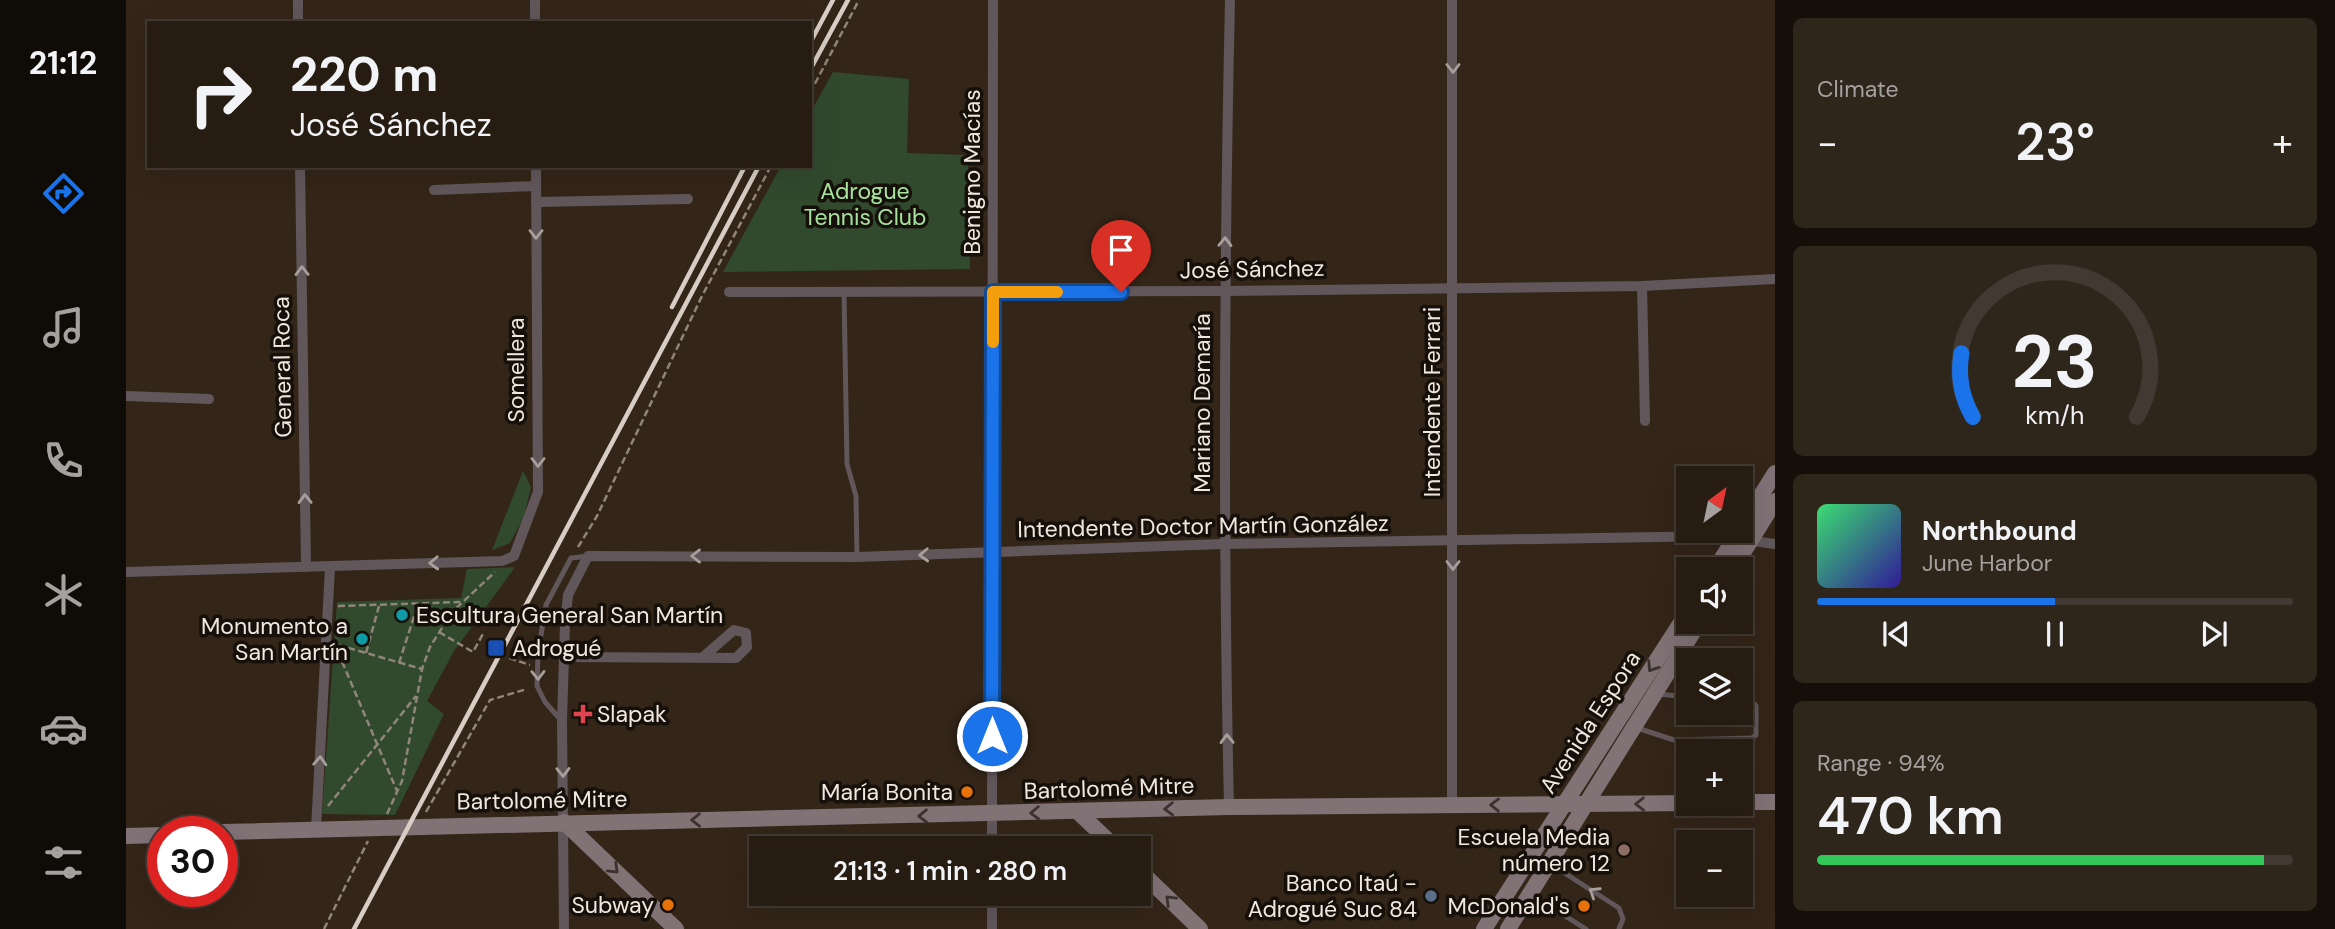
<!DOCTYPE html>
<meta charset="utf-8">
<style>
body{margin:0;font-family:"DM Sans",sans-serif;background:#2e251b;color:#f1f3f6;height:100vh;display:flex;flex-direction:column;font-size:26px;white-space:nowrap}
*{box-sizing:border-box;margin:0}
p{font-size:23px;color:#a4a19f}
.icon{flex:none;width:38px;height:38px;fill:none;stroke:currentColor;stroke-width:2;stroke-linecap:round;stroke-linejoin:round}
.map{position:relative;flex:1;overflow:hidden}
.details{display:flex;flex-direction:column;gap:18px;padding:18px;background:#150f0a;width:560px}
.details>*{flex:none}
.guide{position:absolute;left:21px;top:21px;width:665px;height:147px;border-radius:0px;box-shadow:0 7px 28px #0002,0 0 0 2px #423a32;background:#261c12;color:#f1f3f6;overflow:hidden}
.needle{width:46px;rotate:33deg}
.controls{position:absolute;left:1550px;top:466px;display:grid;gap:14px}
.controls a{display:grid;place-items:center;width:77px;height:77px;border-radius:0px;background:#261c12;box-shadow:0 7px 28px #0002,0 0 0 2px #423a32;font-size:35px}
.speed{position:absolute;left:21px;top:816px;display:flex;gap:14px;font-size:35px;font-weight:700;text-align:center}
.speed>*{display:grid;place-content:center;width:91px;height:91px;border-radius:50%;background:#261c12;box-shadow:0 7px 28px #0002,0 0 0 2px #423a32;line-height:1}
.speed .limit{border:10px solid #d22;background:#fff;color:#111}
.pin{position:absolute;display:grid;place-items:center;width:60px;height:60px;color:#fff;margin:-72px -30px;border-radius:50% 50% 50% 0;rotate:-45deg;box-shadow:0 0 7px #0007}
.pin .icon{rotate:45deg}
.me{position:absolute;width:77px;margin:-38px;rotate:0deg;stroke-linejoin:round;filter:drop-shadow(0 0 5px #0008)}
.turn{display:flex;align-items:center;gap:24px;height:147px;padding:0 28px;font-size:32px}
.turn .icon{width:91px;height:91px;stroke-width:2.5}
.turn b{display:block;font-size:49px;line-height:60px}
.big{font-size:52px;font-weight:600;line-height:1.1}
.details .tile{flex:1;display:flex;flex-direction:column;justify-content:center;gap:10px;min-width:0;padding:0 24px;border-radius:10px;background:#2e251b}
.details .dial{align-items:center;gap:0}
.dial svg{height:182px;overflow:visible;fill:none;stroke:#423a32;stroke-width:7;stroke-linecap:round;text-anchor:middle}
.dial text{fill:#f1f3f6;stroke:none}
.song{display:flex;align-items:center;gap:21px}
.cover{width:84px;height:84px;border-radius:10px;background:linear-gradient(135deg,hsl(140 70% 55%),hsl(250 70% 35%))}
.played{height:7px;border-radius:4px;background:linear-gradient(90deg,#1a73e8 50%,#423a32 50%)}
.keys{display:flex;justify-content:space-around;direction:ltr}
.heat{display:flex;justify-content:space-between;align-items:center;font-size:38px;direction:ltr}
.charge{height:10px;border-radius:5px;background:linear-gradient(90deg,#34c759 94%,#423a32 0)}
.trip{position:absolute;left:623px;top:836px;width:402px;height:70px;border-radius:0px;background:#261c12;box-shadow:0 7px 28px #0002,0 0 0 2px #423a32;font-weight:600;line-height:70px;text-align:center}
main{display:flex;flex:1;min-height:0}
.dock{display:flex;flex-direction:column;width:126px;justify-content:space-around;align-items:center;background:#0f0b07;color:#a4a19f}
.dock .icon{width:49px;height:49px}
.dock .selected{color:#1a73e8}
.dock b{font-size:32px;color:#f1f3f6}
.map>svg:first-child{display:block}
.green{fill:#314a2e}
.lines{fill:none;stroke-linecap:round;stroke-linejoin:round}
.path{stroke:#90857a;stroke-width:2.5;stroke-dasharray:7 3.5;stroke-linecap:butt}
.lane{stroke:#61575a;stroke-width:5}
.street{stroke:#61575a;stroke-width:10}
.secondary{stroke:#817276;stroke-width:16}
.rail{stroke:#d7cdc4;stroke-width:4.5}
.oneway{stroke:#a89f9c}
.oneway2{stroke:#3b3230}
.route-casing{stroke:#114b97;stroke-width:18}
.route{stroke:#1a73e8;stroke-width:12}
.slow{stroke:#f59e0b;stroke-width:12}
.culture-dot{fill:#0f9aa8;stroke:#16100a;stroke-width:2.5}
.transit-dot{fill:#1a4fb4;stroke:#16100a;stroke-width:2.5}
.health-dot{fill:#e0444e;stroke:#16100a;stroke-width:2.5}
.food-dot{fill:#e8710a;stroke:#16100a;stroke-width:2.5}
.education-dot{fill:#8d6e63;stroke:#16100a;stroke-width:2.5}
.service-dot{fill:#5c6f8a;stroke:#16100a;stroke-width:2.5}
.labels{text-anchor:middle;stroke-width:7;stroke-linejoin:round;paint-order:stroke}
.street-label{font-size:23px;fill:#f0e7de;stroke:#16100a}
.park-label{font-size:23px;fill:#a6e29d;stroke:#16100a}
.poi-label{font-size:23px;fill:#f0e7de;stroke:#16100a;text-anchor:end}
</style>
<main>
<nav class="dock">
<b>21:12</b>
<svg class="icon selected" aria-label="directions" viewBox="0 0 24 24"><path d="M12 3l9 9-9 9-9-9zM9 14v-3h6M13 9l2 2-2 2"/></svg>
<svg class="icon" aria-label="music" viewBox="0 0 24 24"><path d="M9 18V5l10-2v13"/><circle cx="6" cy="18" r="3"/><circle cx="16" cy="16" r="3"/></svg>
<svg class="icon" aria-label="phone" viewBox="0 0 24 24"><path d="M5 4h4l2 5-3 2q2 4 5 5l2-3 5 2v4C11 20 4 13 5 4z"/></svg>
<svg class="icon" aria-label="climate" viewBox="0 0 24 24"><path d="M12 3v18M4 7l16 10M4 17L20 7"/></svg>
<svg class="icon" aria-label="car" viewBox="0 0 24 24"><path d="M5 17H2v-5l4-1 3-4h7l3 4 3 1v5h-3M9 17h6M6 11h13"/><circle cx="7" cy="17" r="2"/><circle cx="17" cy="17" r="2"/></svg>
<svg class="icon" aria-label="filters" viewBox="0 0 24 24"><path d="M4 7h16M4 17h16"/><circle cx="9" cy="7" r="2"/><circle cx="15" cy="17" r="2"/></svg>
</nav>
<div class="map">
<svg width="1649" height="929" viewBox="0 0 1649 929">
<rect width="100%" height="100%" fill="#332518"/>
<g class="green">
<polygon points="707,72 783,79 781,153 842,155 844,269 597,272 655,166 684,166 684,113"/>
<polygon points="397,471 405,487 398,517 384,543 366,550"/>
<polygon points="389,567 328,651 301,701 318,714 269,815 196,814 211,602 335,598 341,569"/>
</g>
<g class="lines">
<g class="path">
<polyline points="684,93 733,0"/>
<polyline points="452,547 471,516 576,296 645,166"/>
<polyline points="212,606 335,602"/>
<polyline points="313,632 347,652 358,632"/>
<polyline points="212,645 296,669"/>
<polyline points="388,649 383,658 404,665"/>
<polyline points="212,652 271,791"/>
<polyline points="240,653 253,606"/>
<polyline points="273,663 292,604"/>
<polyline points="202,806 290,696"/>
<polyline points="300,812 364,700 401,689"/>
<polyline points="261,814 276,781 296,669 304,647 326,612 369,572"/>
<polyline points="198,929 242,841"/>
</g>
<g class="lane">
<polyline points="718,292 721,464 730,496 731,557"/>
<polyline points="1532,694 1563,697"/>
<polyline points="434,719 419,702 411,686 412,653 420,605 445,558 462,556"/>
<polyline points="1511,728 1548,740 1626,738 1630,735 1630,706 1622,697 1615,697"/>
<polyline points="1426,865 1493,908 1497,919 1493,929"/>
<polyline points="1407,896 1460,929"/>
</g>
<g class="street">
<polyline points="172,0 172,23"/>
<polyline points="409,0 409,23"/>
<polyline points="174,166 180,567"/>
<polyline points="308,190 410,186"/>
<polyline points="410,202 562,199"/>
<polyline points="1516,286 1519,421"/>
<polyline points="603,292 1097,291 1516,286 1649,279"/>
<polyline points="0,396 83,399"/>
<polyline points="0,572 376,561 388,556 412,492 410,166"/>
<polyline points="438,657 610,658 621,647 620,633 608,630 576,658"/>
<polyline points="1326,804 1326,0"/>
<path d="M1103,807c-6,-269 -5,-538 1,-807"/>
<polyline points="190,829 204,567"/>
<polyline points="866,849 867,0"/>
<polyline points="866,894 866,929"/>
<polyline points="438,929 436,721 439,624 442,595 462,556 731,557 1097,544 1591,536 1649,544"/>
</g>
<g class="secondary">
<polyline points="1615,527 1649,473"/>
<polyline points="1589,569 1614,530"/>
<polyline points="1607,569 1649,501"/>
<polyline points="1615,802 1649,802"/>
<polyline points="952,812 991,849"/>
<polyline points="438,822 550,929"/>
<polyline points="96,832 1103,807 1568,803"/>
<polyline points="0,836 37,835"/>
<polyline points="1013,870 1074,929"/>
<polyline points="1358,929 1563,610"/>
<polyline points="1382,929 1574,621"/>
</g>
<g class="rail">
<polyline points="684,43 707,0"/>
<polyline points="684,70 722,0"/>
<polyline points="546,307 619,166"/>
<polyline points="228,929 633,166"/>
</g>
</g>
<defs><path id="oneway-chevron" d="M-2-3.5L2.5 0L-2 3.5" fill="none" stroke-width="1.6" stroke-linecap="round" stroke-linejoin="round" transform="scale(1.75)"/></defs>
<g class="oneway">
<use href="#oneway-chevron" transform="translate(1327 68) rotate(90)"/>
<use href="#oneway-chevron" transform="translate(410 234) rotate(90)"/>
<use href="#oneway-chevron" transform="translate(1099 242) rotate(-89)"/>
<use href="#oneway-chevron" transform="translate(176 271) rotate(-91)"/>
<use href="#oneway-chevron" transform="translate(412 462) rotate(90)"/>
<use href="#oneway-chevron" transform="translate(179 499) rotate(-91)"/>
<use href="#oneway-chevron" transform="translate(798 555) rotate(178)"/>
<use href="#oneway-chevron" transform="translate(570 556) rotate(-180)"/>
<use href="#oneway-chevron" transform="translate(308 563) rotate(178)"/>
<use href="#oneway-chevron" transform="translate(1327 565) rotate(90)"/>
<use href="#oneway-chevron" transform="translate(412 675) rotate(89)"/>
<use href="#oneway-chevron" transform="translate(1101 739) rotate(-91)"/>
<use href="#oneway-chevron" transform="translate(194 761) rotate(-87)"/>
<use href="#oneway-chevron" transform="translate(437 772) rotate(89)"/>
<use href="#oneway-chevron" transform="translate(1468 892) rotate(-147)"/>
</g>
<g class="oneway2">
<use href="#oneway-chevron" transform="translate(1526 667) rotate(123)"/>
<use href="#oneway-chevron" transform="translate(1514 804) rotate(179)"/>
<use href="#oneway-chevron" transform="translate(1369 805) rotate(-179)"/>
<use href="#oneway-chevron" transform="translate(1043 809) rotate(178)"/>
<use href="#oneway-chevron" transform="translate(909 813) rotate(178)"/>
<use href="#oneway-chevron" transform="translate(797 816) rotate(179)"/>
<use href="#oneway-chevron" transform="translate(570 820) rotate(179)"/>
<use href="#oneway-chevron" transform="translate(488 869) rotate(44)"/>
<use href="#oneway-chevron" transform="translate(1044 900) rotate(-136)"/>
</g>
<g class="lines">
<g class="route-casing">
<polyline id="route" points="866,736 867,292 995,292"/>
</g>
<use href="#route" class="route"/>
<polyline class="slow" points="867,342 867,292 931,292"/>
</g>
<g class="culture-dot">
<circle cx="276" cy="615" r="7"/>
<circle cx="236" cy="639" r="7"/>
</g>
<rect class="transit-dot" x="361" y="639" width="18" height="18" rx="3.5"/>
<path class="health-dot" d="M453.5 703.5h7v7h7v7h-7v7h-7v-7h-7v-7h7z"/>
<g class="food-dot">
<circle cx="841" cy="792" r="7"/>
<circle cx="542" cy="905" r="7"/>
<circle cx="1458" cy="906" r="7"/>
</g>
<circle class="education-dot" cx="1498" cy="850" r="7"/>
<circle class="service-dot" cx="1305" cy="896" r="7"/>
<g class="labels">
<g class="street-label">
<text transform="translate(846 172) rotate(-90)" y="8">Benigno Macías</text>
<text transform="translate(1126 269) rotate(-1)" y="8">José Sánchez</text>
<text transform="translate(156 367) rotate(-91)" y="8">General Roca</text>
<text transform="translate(390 370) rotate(-90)" y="8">Somellera</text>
<text transform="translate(1306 402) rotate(-90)" y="8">Intendente Ferrari</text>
<text transform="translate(1076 403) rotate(-90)" y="8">Mariano Demaría</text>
<text transform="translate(1077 526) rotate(-1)" y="8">Intendente Doctor Martín González</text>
<text transform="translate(1464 722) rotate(-57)" y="8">Avenida Espora</text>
<text transform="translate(983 788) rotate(-2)" y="8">Bartolomé Mitre</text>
<text transform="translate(416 800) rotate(-1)" y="8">Bartolomé Mitre</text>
</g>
<g class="park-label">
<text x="739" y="199">Adrogue<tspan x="739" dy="26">Tennis Club</tspan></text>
</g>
<g class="poi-label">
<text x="290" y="623" text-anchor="start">Escultura General San Martín</text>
<text x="222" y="634">Monumento a<tspan x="222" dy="26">San Martín</tspan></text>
<text x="386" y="656" text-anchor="start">Adrogué</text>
<text x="471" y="722" text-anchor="start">Slapak</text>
<text x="827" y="800">María Bonita</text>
<text x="1484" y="845">Escuela Media<tspan x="1484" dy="26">número 12</tspan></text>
<text x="1291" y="891">Banco Itaú -<tspan x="1291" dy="26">Adrogué Suc 84</tspan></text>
<text x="528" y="913">Subway</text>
<text x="1444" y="914">McDonald's</text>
</g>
</g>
</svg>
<div class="controls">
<a><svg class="needle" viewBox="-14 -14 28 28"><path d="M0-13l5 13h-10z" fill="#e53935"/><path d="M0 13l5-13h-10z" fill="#a4a19f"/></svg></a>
<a><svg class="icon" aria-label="sound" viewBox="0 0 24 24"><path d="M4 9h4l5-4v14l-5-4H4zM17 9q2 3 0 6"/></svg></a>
<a><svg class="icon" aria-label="layers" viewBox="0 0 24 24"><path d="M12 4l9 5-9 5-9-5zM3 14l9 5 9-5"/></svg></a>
<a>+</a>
<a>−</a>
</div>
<div class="speed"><div class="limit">30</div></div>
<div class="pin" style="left:995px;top:292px;background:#d93025"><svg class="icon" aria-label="arrive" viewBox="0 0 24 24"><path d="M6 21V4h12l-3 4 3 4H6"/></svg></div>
<svg class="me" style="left:866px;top:736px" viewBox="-20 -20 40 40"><circle r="17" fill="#1a73e8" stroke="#fff" stroke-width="3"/><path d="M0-11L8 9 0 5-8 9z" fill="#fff"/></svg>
<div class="trip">21:13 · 1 min · 280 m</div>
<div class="guide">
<div class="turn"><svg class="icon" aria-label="right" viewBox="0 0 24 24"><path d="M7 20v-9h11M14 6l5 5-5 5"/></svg><div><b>220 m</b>José Sánchez</div></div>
</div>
</div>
<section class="details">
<div class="tile"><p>Climate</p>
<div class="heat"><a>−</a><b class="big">23°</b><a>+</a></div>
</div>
<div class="tile dial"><svg viewBox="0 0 100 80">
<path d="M14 69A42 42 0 1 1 86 69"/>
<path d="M14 69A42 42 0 0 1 9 41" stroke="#1a73e8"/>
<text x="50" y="56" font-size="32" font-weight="700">23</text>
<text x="50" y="72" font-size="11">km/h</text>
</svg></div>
<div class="tile">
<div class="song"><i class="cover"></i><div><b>Northbound</b><p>June Harbor</p></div></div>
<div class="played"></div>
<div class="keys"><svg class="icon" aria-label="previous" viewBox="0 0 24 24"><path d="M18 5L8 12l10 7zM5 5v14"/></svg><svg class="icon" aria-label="pause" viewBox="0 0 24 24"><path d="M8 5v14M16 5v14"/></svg><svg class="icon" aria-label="next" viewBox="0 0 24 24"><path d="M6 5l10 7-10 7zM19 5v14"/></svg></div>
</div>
<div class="tile"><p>Range · 94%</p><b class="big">470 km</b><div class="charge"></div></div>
</section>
</main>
